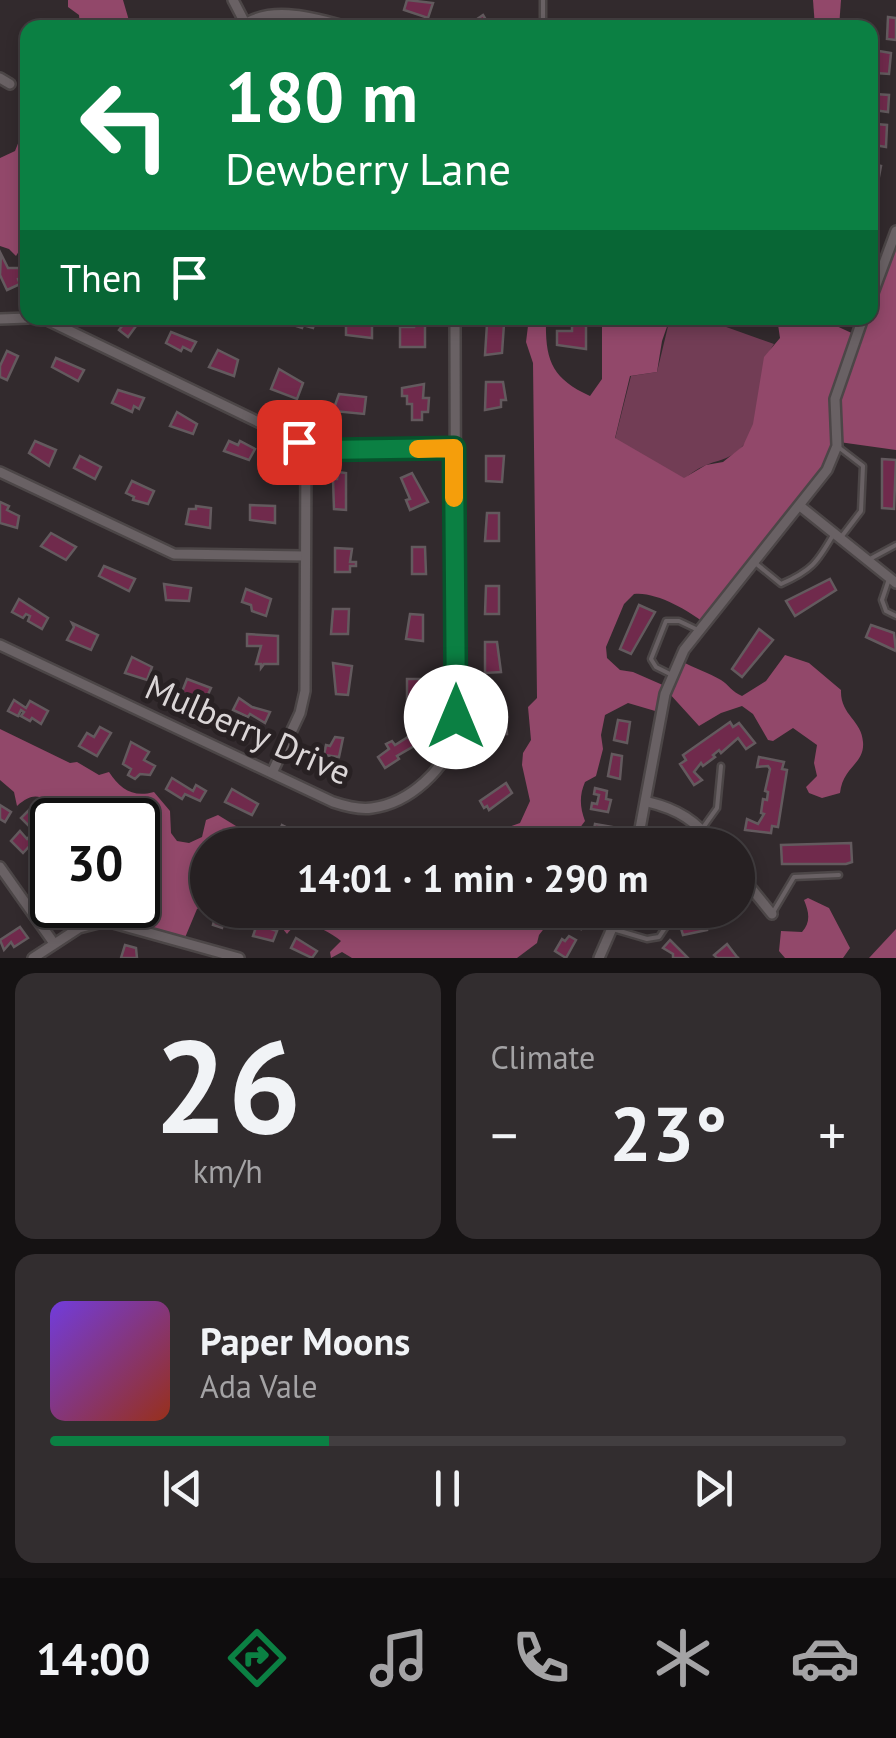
<!DOCTYPE html>
<meta charset="utf-8">
<style>
body{margin:0;font-family:"PT Sans",sans-serif;background:#322d2f;color:#f1f3f6;height:100vh;display:flex;flex-direction:column;font-size:38px;white-space:nowrap}
*{box-sizing:border-box;margin:0}
p{font-size:32px;color:#a4a3a5}
.icon{flex:none;width:55px;height:55px;fill:none;stroke:currentColor;stroke-width:2;stroke-linecap:round;stroke-linejoin:round}
.map{position:relative;height:958px;overflow:hidden}
.sheet{display:flex;flex-direction:column;gap:15px;padding:15px;background:#151213;flex:1}
.sheet>*{flex:none}
.top-card{position:absolute;left:20px;top:20px;width:858px;height:305px;border-radius:20px;box-shadow:0 5px 15px #0003,0 0 0 2px #423e40;background:#0b8043;color:#fff;overflow:hidden}
.speed{position:absolute;left:30px;top:798px;display:flex;gap:20px;font-size:50px;font-weight:700;text-align:center}
.speed>*{display:grid;place-content:center;width:130px;height:130px;border-radius:50%;background:#262022;box-shadow:0 5px 15px #0003,0 0 0 2px #423e40;line-height:1}
.speed .limit{border:5px solid #111;border-radius:15px;background:#fff;color:#111}
.pin{position:absolute;display:grid;place-items:center;width:85px;height:85px;color:#fff;margin:-42px;border-radius:20px;box-shadow:0 5px 15px #0006}
.me{position:absolute;width:110px;margin:-55px;rotate:0deg;stroke-linejoin:round;filter:drop-shadow(0 0 8px #0008)}
.turn{display:flex;align-items:center;gap:35px;height:210px;padding:0 40px;font-size:45px}
.turn .icon{width:130px;height:130px;stroke-width:2.5}
.turn b{display:block;font-size:70px;line-height:85px}
.then{display:flex;align-items:center;height:95px;padding:0 40px;background:#0003;gap:20px;font-size:38px}
.big{font-size:75px;font-weight:600;line-height:1.1}
.sheet .widget{flex:1;display:flex;flex-direction:column;justify-content:center;gap:15px;min-width:0;padding:0 35px;border-radius:20px;background:#322d2f}
.sheet .dial{align-items:center;gap:0}
.dial b{font-size:130px;line-height:1}
.song{display:flex;align-items:center;gap:30px}
.cover{width:120px;height:120px;border-radius:15px;background:linear-gradient(135deg,hsl(260 70% 55%),hsl(10 70% 35%))}
.played{height:10px;border-radius:5px;background:linear-gradient(90deg,#0b8043 35%,#423e40 35%)}
.keys{display:flex;justify-content:space-around;direction:ltr}
.heat{display:flex;justify-content:space-between;align-items:center;font-size:55px;direction:ltr}
.sheet .tiles{flex:1;display:grid;gap:15px;grid-template-columns:1fr 1fr}
.widget:last-child{grid-column:span 2}
.trip{position:absolute;left:190px;top:828px;width:565px;height:100px;border-radius:50px;background:#262022;box-shadow:0 5px 15px #0003,0 0 0 2px #423e40;font-weight:600;line-height:100px;text-align:center}
.tab-bar{display:flex;height:160px;justify-content:space-around;align-items:center;background:#0f0d0e;color:#a4a3a5}
.tab-bar .icon{width:70px;height:70px}
.tab-bar .on{color:#0b8043}
.tab-bar b{font-size:45px;color:#f1f3f6}
.map>svg:first-child{display:block}
.green{fill:#723d55}
.forest{fill:#92486a}
.building{fill:#702a4c;stroke:#635a5e;stroke-width:2.5}
.lines{fill:none;stroke-linecap:round;stroke-linejoin:round}
.service-casing{stroke:#4c4647;stroke-width:9}
.minor-casing{stroke:#4c4647;stroke-width:14}
.service{stroke:#696164;stroke-width:4}
.minor{stroke:#696164;stroke-width:9}
.route-casing{stroke:#07532c;stroke-width:25}
.route{stroke:#0b8043;stroke-width:18}
.slow{stroke:#f59e0b;stroke-width:18}
.labels{text-anchor:middle;stroke-width:10;stroke-linejoin:round;paint-order:stroke}
.street-label{font-size:35px;fill:#dbd6d7;stroke:#282123}
</style>
<div class="map">
<svg width="896" height="958" viewBox="0 0 896 958">
<rect width="100%" height="100%" fill="#322a2d"/>
<path class="green" d="M670,318h31l73,26c-21,29 -7,79 -34,105 -12,11 -23,11 -36,17 -7,3 -14,8 -20,13l-69,-40 16,-63 26,-4z"/>
<g class="forest">
<polygon points="68,0 123,0 130,24 135,27 80,27 79,15 68,7"/>
<polygon points="813,0 841,0 839,27 815,27"/>
<polygon points="21,136 27,142 25,201 27,205 27,238 16,256 9,249 0,246 0,158 15,151"/>
<path d="M896,233v217l-57,-8 -8,22 -127,159c-15,-13 -50,-32 -70,-29l-10,10 -18,43 1,11 13,12 13,2 32,14 16,-25c13,7 28,12 40,19 8,5 11,12 21,16l24,-15 19,-26 24,8 32,27c-1,25 21,30 22,52 2,22 -20,24 -23,51l-18,5 -13,-5 -3,-6 11,-11 -3,-13 3,-18 -24,-17 -20,13 -5,-1 -15,-26 -11,-8 -21,7 -22,13 -31,-34 -6,21 -34,-10 -23,12 -4,20 2,14 -7,27 -11,6c-6,14 -5,25 0,39l-9,12 3,12h-96l1,-9 36,-13 10,-22 -8,-36 1,-12 8,-13 -3,-33 9,-9 -4,-335 -7,-21 3,-24h17c-1,42 5,60 44,78l12,-17v-61h68l-8,23 -5,31 -27,4 -15,62 69,40 22,-13 17,-3 20,-16 10,-22 11,-67 16,-19 -3,-20h42l37,17 9,-17h5v-15z"/>
<path d="M0,729l70,34 7,-1 22,13 10,-3c11,17 24,26 45,20l16,19 1,22 6,8 12,2 13,-6 4,-17 12,-5 18,11 26,7 -4,12h-50l-1,58 -10,6 -13,31 -36,-10c5,-21 10,-42 -10,-55v-55h-75l-1,-9c-19,-12 -25,-23 -45,-5l-3,-14 -14,-12z"/>
<path d="M808,898l21,10 21,40 -7,10h-58l-6,-7 2,-20 21,1c9,-10 7,-20 2,-32z"/>
<path d="M261,910h144l22,13 13,-3 11,-10h79l16,16 -7,9 -2,8 -20,15h-165l-10,-6 -11,6 -1,-6 11,-11c-15,-12 -41,-25 -54,-7l-9,-11 -17,-7z"/>
<polygon points="896,929 896,958 869,958"/>
</g>
<g class="building">
<polygon points="407,0 433,3 428,18 404,10"/>
<polygon points="483,15 491,28 464,28"/>
<polygon points="888,17 896,18 896,40 887,39"/>
<polygon points="879,51 891,53 889,74 876,73"/>
<polygon points="875,94 889,95 888,112 873,110"/>
<polygon points="876,124 887,125 886,147 874,145"/>
<polygon points="870,159 877,160 877,165 881,166 878,182 870,180"/>
<polygon points="870,195 873,196 872,202 877,202 873,219 870,218"/>
<polygon points="1,254 8,268 19,268 23,276 18,279 20,284 7,290 0,275"/>
<polygon points="291,318 316,318 313,328 303,325 302,328 296,326 298,320"/>
<polygon points="559,318 586,318 586,349 557,345 557,331 572,331 572,323 559,323"/>
<polygon points="126,321 136,326 128,337 119,330"/>
<polygon points="372,321 372,338 346,335 346,322"/>
<polygon points="414,321 425,321 425,347 400,347 400,327 414,327"/>
<polygon points="487,324 504,324 502,353 485,355"/>
<polygon points="171,332 196,342 191,351 183,347 181,351 166,343"/>
<polygon points="218,350 238,360 234,376 209,367"/>
<polygon points="7,351 18,356 7,380 0,377 0,366"/>
<polygon points="56,358 84,370 78,381 52,367"/>
<polygon points="279,369 303,383 297,399 271,389"/>
<polygon points="486,382 503,382 506,400 501,400 501,407 485,410"/>
<polygon points="424,384 423,398 429,398 428,412 422,412 422,420 412,420 412,404 407,404 407,396 402,396 402,388"/>
<polygon points="118,390 144,398 139,409 134,406 132,412 112,403"/>
<polygon points="339,394 366,397 364,414 333,411"/>
<polygon points="177,412 197,424 193,434 170,426"/>
<polygon points="35,441 56,450 49,466 29,453"/>
<polygon points="229,441 238,445 240,441 255,449 249,460 224,451"/>
<polygon points="80,456 101,467 95,479 74,468"/>
<polygon points="486,456 504,456 502,482 486,481"/>
<polygon points="882,459 896,460 894,509 882,508"/>
<polygon points="338,472 346,473 346,510 334,509 333,479 337,479"/>
<polygon points="412,473 428,502 410,510 406,500 410,499 401,478"/>
<polygon points="132,481 154,491 148,504 133,500 134,497 126,493"/>
<polygon points="0,502 9,506 7,510 19,516 17,528 0,523"/>
<polygon points="250,505 275,506 275,523 250,520"/>
<polygon points="196,506 211,508 210,528 186,524 189,509 196,509"/>
<polygon points="487,513 499,513 499,541 485,541"/>
<polygon points="51,533 76,547 66,560 41,546"/>
<polygon points="412,547 425,547 426,574 412,574"/>
<polygon points="335,548 352,549 350,562 356,562 356,566 350,566 350,572 335,572"/>
<polygon points="104,566 135,579 129,591 99,576"/>
<polygon points="830,579 836,590 795,616 786,601"/>
<polygon points="164,584 191,588 189,601 166,600"/>
<polygon points="486,586 499,586 499,614 485,614"/>
<polygon points="246,589 271,599 266,616 252,611 251,605 242,602"/>
<polygon points="19,599 48,618 42,629 28,621 30,616 26,614 23,618 12,612"/>
<polygon points="639,605 655,612 631,654 620,649"/>
<polygon points="333,609 349,609 348,634 331,634"/>
<polygon points="410,614 423,615 423,641 406,639"/>
<polygon points="72,623 98,635 91,650 67,640 74,627"/>
<polygon points="871,625 894,633 896,651 866,637"/>
<polygon points="759,629 773,640 742,677 732,669"/>
<polygon points="247,634 278,636 278,664 264,664 261,668 261,664 256,664 261,646 247,646"/>
<polygon points="485,642 497,642 501,672 485,673"/>
<polygon points="132,657 152,667 147,680 125,673"/>
<polygon points="333,663 352,666 348,695 336,694"/>
<polygon points="187,679 211,688 204,703 182,692"/>
<polygon points="407,679 420,679 418,705 407,705"/>
<polygon points="239,698 252,707 270,712 265,723 250,714 248,717 233,710"/>
<polygon points="14,700 26,708 30,701 48,711 41,724 32,718 30,721 21,716 24,712 21,710 18,716 8,711"/>
<polygon points="506,711 507,734 490,735 488,713"/>
<polygon points="618,720 630,722 627,743 614,740"/>
<polygon points="730,722 733,727 739,723 755,743 746,749 738,738 721,753 719,750 713,755 715,757 703,766 701,763 694,772 702,780 694,785 680,764 686,760 683,755"/>
<polygon points="100,727 111,733 97,756 79,746 87,733 94,737"/>
<polygon points="335,737 343,738 339,757 324,755 326,745 330,746"/>
<polygon points="408,737 414,746 397,756 399,759 385,768 378,757 389,749 386,744 392,741 395,745"/>
<polygon points="131,742 149,752 144,760 155,766 150,775 140,774 135,779 128,775 131,769 123,764"/>
<polygon points="612,754 622,756 620,779 608,776"/>
<polygon points="759,757 784,762 782,769 787,770 778,827 772,826 771,833 745,830 747,819 758,824 764,814 761,813 763,799 767,800 768,792 765,791 770,769 768,766 757,767"/>
<polygon points="172,778 193,791 196,785 206,791 200,801 185,794 182,799 166,789"/>
<polygon points="506,783 512,793 489,810 487,806 484,808 480,801"/>
<polygon points="595,788 607,791 606,799 611,800 608,812 591,809 592,803 597,804 599,795 594,794"/>
<polygon points="232,789 258,804 252,815 225,802"/>
<polygon points="0,805 11,812 5,822 0,819"/>
<polygon points="29,810 38,818 29,826 21,818"/>
<polygon points="595,824 612,827 607,838 608,845 591,845"/>
<polygon points="282,825 294,831 296,828 301,830 319,839 316,845 305,845 287,839 278,834"/>
<polygon points="20,831 27,839 32,834 36,839 23,853 11,841"/>
<polygon points="437,835 440,845 403,845 421,839"/>
<polygon points="851,843 852,862 846,864 782,864 781,845"/>
<polygon points="49,844 52,847 52,872 37,859"/>
<polygon points="226,910 243,911 240,925 224,921 222,928 213,925 216,914 224,916"/>
<polygon points="566,910 590,910 587,917 582,915 586,918 581,929 562,920"/>
<polygon points="689,910 709,910 711,921 706,922 707,930 683,935 680,925 694,923"/>
<polygon points="257,924 277,931 273,941 253,936"/>
<polygon points="20,927 28,938 14,947 11,942 4,950 0,940"/>
<polygon points="569,936 576,940 566,958 555,951 562,939 565,941"/>
<polygon points="296,938 317,951 312,958 291,948"/>
<polygon points="670,940 688,958 673,958 673,954 663,948"/>
<polygon points="727,944 737,957 739,958 717,958 714,955"/>
<polygon points="125,945 136,948 137,958 121,958"/>
</g>
<g class="lines">
<g class="service-casing">
<g id="service">
<polyline points="543,0 543,28"/>
<polyline points="837,446 863,466 861,511 842,536"/>
<polyline points="870,559 896,545"/>
<path d="M754,562l27,22c30,-13 36,-21 52,-49"/>
<polyline points="889,579 882,600 886,611 896,616"/>
<polyline points="670,674 656,667 651,659 666,621 679,621 698,630"/>
<polyline points="702,829 717,808 721,766"/>
<polyline points="772,914 794,877 839,875"/>
<polyline points="613,929 647,939 659,937 677,910"/>
</g>
</g>
<g class="minor-casing">
<g id="minor">
<polyline points="233,0 245,23"/>
<path d="M239,28c31,-25 78,-9 112,0"/>
<polyline points="0,78 10,84"/>
<polyline points="870,301 896,231"/>
<polyline points="43,318 306,445 326,450 454,449"/>
<polyline points="0,319 28,318"/>
<polyline points="0,472 174,554 305,556"/>
<polyline points="800,506 896,583"/>
<path d="M0,645l333,157c12,4 26,8 39,6 38,-5 74,-39 84,-75l-1,-415"/>
<polyline points="272,773 300,713 305,691 306,445"/>
<path d="M648,802c30,7 48,19 67,43"/>
<polyline points="637,845 665,694 684,650 827,470 837,446 835,399 863,318"/>
<polyline points="0,867 53,942"/>
<polyline points="738,872 772,914"/>
<polyline points="33,958 79,928 106,921 239,958"/>
<polyline points="599,958 620,910"/>
</g>
</g>
<use href="#service" class="service"/>
<use href="#minor" class="minor"/>
</g>
<g class="lines">
<g class="route-casing">
<polyline id="route" points="299,442 326,450 454,448 456,717"/>
</g>
<use href="#route" class="route"/>
<polyline class="slow" points="418,449 454,448 454,498"/>
</g>
<g class="labels">
<g class="street-label">
<text transform="translate(248 730) rotate(24)" y="12">Mulberry Drive</text>
</g>
</g>
</svg>
<div class="speed"><div class="limit">30</div></div>
<div class="pin" style="left:299px;top:442px;background:#d93025"><svg class="icon" aria-label="arrive" viewBox="0 0 24 24"><path d="M6 21V4h12l-3 4 3 4H6"/></svg></div>
<svg class="me" style="left:456px;top:717px" viewBox="-20 -20 40 40"><circle r="19" fill="#fff"/><path d="M0-13L10 11 0 6-10 11z" fill="#0b8043"/></svg>
<div class="trip">14:01 · 1 min · 290 m</div>
<div class="top-card">
<div class="turn"><svg class="icon" aria-label="left" viewBox="0 0 24 24"><path d="M17 20v-9H6M10 6l-5 5 5 5"/></svg><div><b>180 m</b>Dewberry Lane</div></div>
<div class="then">Then<svg class="icon" aria-label="arrive" viewBox="0 0 24 24"><path d="M6 21V4h12l-3 4 3 4H6"/></svg></div>
</div>
</div>
<section class="sheet">
<div class="tiles">
<div class="widget dial"><b>26</b><p>km/h</p></div>
<div class="widget"><p>Climate</p>
<div class="heat"><a>−</a><b class="big">23°</b><a>+</a></div>
</div>
<div class="widget">
<div class="song"><i class="cover"></i><div><b>Paper Moons</b><p>Ada Vale</p></div></div>
<div class="played"></div>
<div class="keys"><svg class="icon" aria-label="previous" viewBox="0 0 24 24"><path d="M18 5L8 12l10 7zM5 5v14"/></svg><svg class="icon" aria-label="pause" viewBox="0 0 24 24"><path d="M8 5v14M16 5v14"/></svg><svg class="icon" aria-label="next" viewBox="0 0 24 24"><path d="M6 5l10 7-10 7zM19 5v14"/></svg></div>
</div>
</div>
</section>
<nav class="tab-bar">
<b>14:00</b>
<svg class="icon on" aria-label="directions" viewBox="0 0 24 24"><path d="M12 3l9 9-9 9-9-9zM9 14v-3h6M13 9l2 2-2 2"/></svg>
<svg class="icon" aria-label="music" viewBox="0 0 24 24"><path d="M9 18V5l10-2v13"/><circle cx="6" cy="18" r="3"/><circle cx="16" cy="16" r="3"/></svg>
<svg class="icon" aria-label="phone" viewBox="0 0 24 24"><path d="M5 4h4l2 5-3 2q2 4 5 5l2-3 5 2v4C11 20 4 13 5 4z"/></svg>
<svg class="icon" aria-label="climate" viewBox="0 0 24 24"><path d="M12 3v18M4 7l16 10M4 17L20 7"/></svg>
<svg class="icon" aria-label="car" viewBox="0 0 24 24"><path d="M5 17H2v-5l4-1 3-4h7l3 4 3 1v5h-3M9 17h6M6 11h13"/><circle cx="7" cy="17" r="2"/><circle cx="17" cy="17" r="2"/></svg>
</nav>
